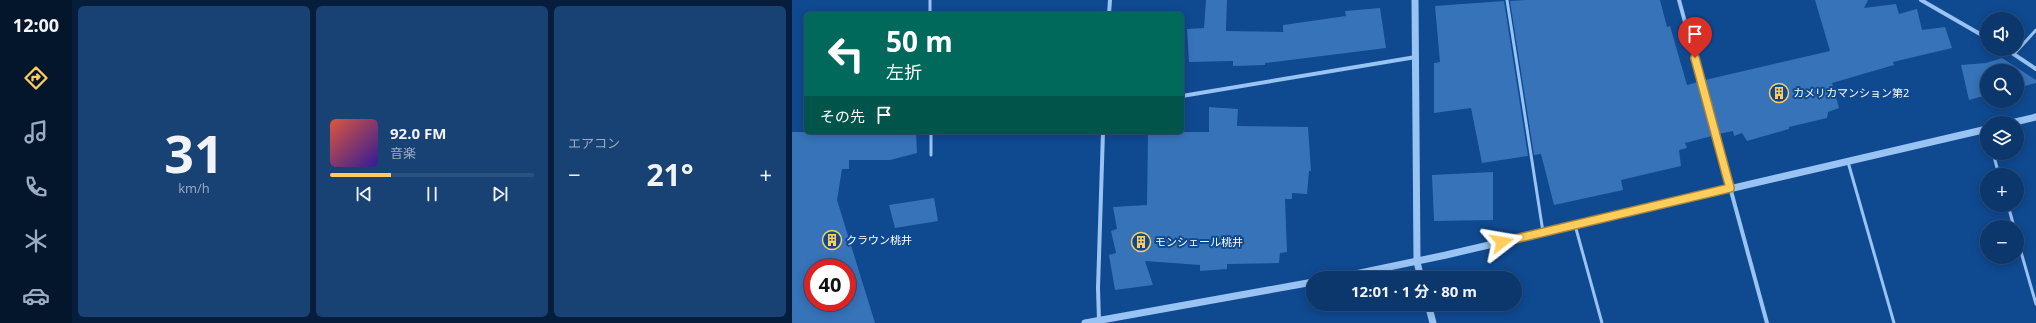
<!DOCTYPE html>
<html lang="ja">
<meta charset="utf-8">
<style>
body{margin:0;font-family:"Open Sans","Noto Sans JP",sans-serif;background:#194274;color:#f1f3f6;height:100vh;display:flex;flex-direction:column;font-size:15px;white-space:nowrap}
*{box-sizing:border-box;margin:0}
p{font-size:13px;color:#9aacc2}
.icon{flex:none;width:22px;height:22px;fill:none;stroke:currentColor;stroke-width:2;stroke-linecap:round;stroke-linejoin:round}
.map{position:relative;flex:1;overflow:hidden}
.drawer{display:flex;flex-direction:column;gap:6px;padding:6px;background:#061e3b;width:720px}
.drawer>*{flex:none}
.guide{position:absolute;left:12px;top:12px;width:380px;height:122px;border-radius:6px;box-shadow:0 2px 10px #0003,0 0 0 1px #2b517f;background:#00695c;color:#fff;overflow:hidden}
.tools{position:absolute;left:1188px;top:12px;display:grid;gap:8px}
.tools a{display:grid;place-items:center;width:44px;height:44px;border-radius:50%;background:#0b376c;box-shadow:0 2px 10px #0003,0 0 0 1px #2b517f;font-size:20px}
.speed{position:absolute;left:12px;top:259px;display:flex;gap:8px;font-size:20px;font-weight:700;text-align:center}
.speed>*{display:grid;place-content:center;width:52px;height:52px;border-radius:50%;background:#0b376c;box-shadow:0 2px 10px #0003,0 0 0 1px #2b517f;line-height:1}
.speed .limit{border:6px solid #d22;background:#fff;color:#111}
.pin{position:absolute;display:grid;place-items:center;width:34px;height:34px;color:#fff;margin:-41px -17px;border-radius:50% 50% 50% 0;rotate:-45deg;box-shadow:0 0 4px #0007}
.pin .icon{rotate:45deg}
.me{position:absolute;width:44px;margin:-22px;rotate:76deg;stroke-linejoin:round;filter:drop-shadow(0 0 3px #0008)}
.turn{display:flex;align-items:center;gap:14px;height:84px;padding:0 16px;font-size:18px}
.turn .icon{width:52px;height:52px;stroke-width:2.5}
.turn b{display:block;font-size:28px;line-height:34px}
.then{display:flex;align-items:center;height:38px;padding:0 16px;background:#0003;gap:8px;font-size:15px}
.big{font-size:30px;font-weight:700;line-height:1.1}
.drawer .card{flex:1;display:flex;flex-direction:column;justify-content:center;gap:6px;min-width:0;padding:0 14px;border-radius:6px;background:#194274}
.drawer .dial{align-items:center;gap:0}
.dial b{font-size:52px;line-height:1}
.song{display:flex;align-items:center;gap:12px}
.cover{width:48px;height:48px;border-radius:6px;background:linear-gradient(135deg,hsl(10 70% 55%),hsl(250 70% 35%))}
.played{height:4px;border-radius:2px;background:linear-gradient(90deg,#ffcd5b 30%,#2b517f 30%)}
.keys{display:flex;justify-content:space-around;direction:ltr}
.heat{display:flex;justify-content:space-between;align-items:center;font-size:22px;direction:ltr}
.drawer .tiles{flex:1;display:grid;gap:6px;grid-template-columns:repeat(3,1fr)}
.trip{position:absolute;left:514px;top:271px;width:216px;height:40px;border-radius:20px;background:#0b376c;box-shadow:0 2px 10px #0003,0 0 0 1px #2b517f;font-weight:700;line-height:40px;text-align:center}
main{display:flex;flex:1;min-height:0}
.tabs{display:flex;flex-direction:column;width:72px;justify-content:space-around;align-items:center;background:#04162b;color:#9aacc2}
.tabs .icon{width:28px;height:28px}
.tabs .current{color:#ffcd5b}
.tabs b{font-size:18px;color:#f1f3f6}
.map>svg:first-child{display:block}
.building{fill:#3773b9;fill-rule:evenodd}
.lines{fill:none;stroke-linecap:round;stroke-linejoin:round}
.service{stroke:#99c3f3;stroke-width:3}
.minor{stroke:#99c3f3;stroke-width:4}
.tertiary{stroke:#99c3f3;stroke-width:7}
.route-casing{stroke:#a6853b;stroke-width:10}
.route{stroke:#ffcd5b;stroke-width:7}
.labels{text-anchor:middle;stroke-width:4;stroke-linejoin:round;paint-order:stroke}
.poi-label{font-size:11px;fill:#fff;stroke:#0f4990;text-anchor:start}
</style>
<main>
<nav class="tabs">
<b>12:00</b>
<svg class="icon current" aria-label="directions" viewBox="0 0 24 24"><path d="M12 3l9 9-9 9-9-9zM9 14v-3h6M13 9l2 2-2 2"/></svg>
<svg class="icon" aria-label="music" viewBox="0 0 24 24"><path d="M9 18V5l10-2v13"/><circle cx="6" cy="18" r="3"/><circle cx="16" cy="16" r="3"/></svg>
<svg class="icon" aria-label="phone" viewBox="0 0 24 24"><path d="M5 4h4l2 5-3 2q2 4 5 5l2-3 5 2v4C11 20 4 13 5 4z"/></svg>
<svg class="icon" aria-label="climate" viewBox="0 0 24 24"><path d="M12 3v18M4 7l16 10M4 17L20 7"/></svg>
<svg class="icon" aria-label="car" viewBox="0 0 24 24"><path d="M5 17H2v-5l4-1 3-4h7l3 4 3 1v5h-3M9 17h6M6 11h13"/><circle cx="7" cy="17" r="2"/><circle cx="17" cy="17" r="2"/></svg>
</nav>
<section class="drawer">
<div class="tiles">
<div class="card dial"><b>31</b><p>km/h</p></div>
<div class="card">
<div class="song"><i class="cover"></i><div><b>92.0 FM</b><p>音楽</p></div></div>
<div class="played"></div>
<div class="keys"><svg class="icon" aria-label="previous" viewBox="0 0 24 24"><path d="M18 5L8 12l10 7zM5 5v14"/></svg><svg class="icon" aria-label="pause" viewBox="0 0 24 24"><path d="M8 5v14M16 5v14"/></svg><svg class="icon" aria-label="next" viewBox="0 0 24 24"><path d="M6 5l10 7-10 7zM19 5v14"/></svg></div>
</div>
<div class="card"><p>エアコン</p>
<div class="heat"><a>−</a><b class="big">21°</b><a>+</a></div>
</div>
</div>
</section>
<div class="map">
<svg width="1244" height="323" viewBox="0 0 1244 323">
<rect width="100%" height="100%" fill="#0f4990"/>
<g class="building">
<polygon points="414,0 435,0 434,31 491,32 491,25 554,16 553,11 588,8 594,48 473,63 473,65 441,66 441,61 397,62 395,29 412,28"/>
<polygon points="734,0 868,0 875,27 878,26 895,85 906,82 920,136 893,143 895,148 887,150 889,166 829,180 831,190 762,205 749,154 742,155 718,1"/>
<polygon points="1023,0 1076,0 1072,8 1104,4 1107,14 1125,9 1130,30 1153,27 1160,48 1101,62 1102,65 1040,83 1047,108 1036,112 1035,118 997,127 997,129 955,141 950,133 942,136 941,131 927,134 913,80 1038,51"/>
<polygon points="712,1 736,156 690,163 679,108 642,113 642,63 648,62 643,6"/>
<polygon points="1210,58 1244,80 1244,83 1225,88 1225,71 1195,71 1195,95 1177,100 1169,65 1194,63"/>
<polygon points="417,107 446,109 445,126 516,127 519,171 517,171 515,194 500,193 500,199 493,199 495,252 488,253 487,263 435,264 435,269 408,271 408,265 353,261 361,285 323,290 317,255 324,253 319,231 325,229 321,207 355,205 356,135 376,132 417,132"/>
<path d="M0,132h124l1,21 -27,7h-41v9h-7l-5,31 38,123h-83zM21,268h34v34h-34z"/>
<polygon points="701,172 701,220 642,221 640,175"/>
<polygon points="142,198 146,221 103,228 97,205"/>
</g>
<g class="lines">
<g class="service">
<polyline points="138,0 138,14"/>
<polyline points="715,0 751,232"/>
<polyline points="1222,54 1244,30"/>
<polyline points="139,132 139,155"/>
<polyline points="1201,153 1207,175"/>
<polyline points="1056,162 1102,323"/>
<polyline points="1216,205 1222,227"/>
<polyline points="783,225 810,323"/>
<polyline points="1225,238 1244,304"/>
</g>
<g class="minor">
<polyline points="887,0 975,323"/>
<polyline points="1129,0 1195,38"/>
<polyline points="317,14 318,0"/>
<polyline points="1214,49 1244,69"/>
<polyline points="390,96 624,57"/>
<polyline points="307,321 306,288 311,132"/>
</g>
<g class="tertiary">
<polyline points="623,0 625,262 629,278"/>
<polyline points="1219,123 1244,117"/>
<polyline points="544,278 654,255 1195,129"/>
<polyline points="636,304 641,323"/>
<polyline points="293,323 521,282"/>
</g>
</g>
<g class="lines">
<g class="route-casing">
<polyline id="route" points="710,242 938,188 903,58"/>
</g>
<use href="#route" class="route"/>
</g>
<defs>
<g id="building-ring" transform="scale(1)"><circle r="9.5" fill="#0f4990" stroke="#ffcd5b" stroke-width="1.5"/><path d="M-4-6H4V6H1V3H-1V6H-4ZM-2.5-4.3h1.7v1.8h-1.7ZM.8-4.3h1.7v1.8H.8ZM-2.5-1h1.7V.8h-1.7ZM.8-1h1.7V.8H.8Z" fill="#ffcd5b"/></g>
</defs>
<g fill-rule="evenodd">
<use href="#building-ring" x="987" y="93"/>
<use href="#building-ring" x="40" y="240"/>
<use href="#building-ring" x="349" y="242"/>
</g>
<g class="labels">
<g class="poi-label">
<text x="1001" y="97">カメリカマンション第2</text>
<text x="54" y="244">クラウン桃井</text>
<text x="363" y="246">モンシェール桃井</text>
</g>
</g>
</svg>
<div class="tools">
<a><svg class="icon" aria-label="sound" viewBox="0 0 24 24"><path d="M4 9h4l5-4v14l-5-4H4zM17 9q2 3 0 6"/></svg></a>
<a><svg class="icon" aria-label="search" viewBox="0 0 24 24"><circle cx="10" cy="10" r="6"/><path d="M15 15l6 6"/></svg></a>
<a><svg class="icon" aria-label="layers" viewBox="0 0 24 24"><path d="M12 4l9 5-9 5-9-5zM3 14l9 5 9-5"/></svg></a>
<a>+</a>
<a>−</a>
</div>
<div class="speed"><div class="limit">40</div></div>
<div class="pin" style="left:903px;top:58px;background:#d93025"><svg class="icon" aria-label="arrive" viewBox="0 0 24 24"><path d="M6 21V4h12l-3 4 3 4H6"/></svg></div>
<svg class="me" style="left:710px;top:242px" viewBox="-20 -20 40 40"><path d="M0-17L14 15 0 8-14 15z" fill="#ffcd5b" stroke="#fff" stroke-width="4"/></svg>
<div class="trip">12:01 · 1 分 · 80 m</div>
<div class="guide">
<div class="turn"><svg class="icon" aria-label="left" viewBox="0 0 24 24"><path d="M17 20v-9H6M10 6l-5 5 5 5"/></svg><div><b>50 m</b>左折</div></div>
<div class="then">その先<svg class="icon" aria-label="arrive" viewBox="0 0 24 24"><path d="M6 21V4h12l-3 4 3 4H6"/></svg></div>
</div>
</div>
</main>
